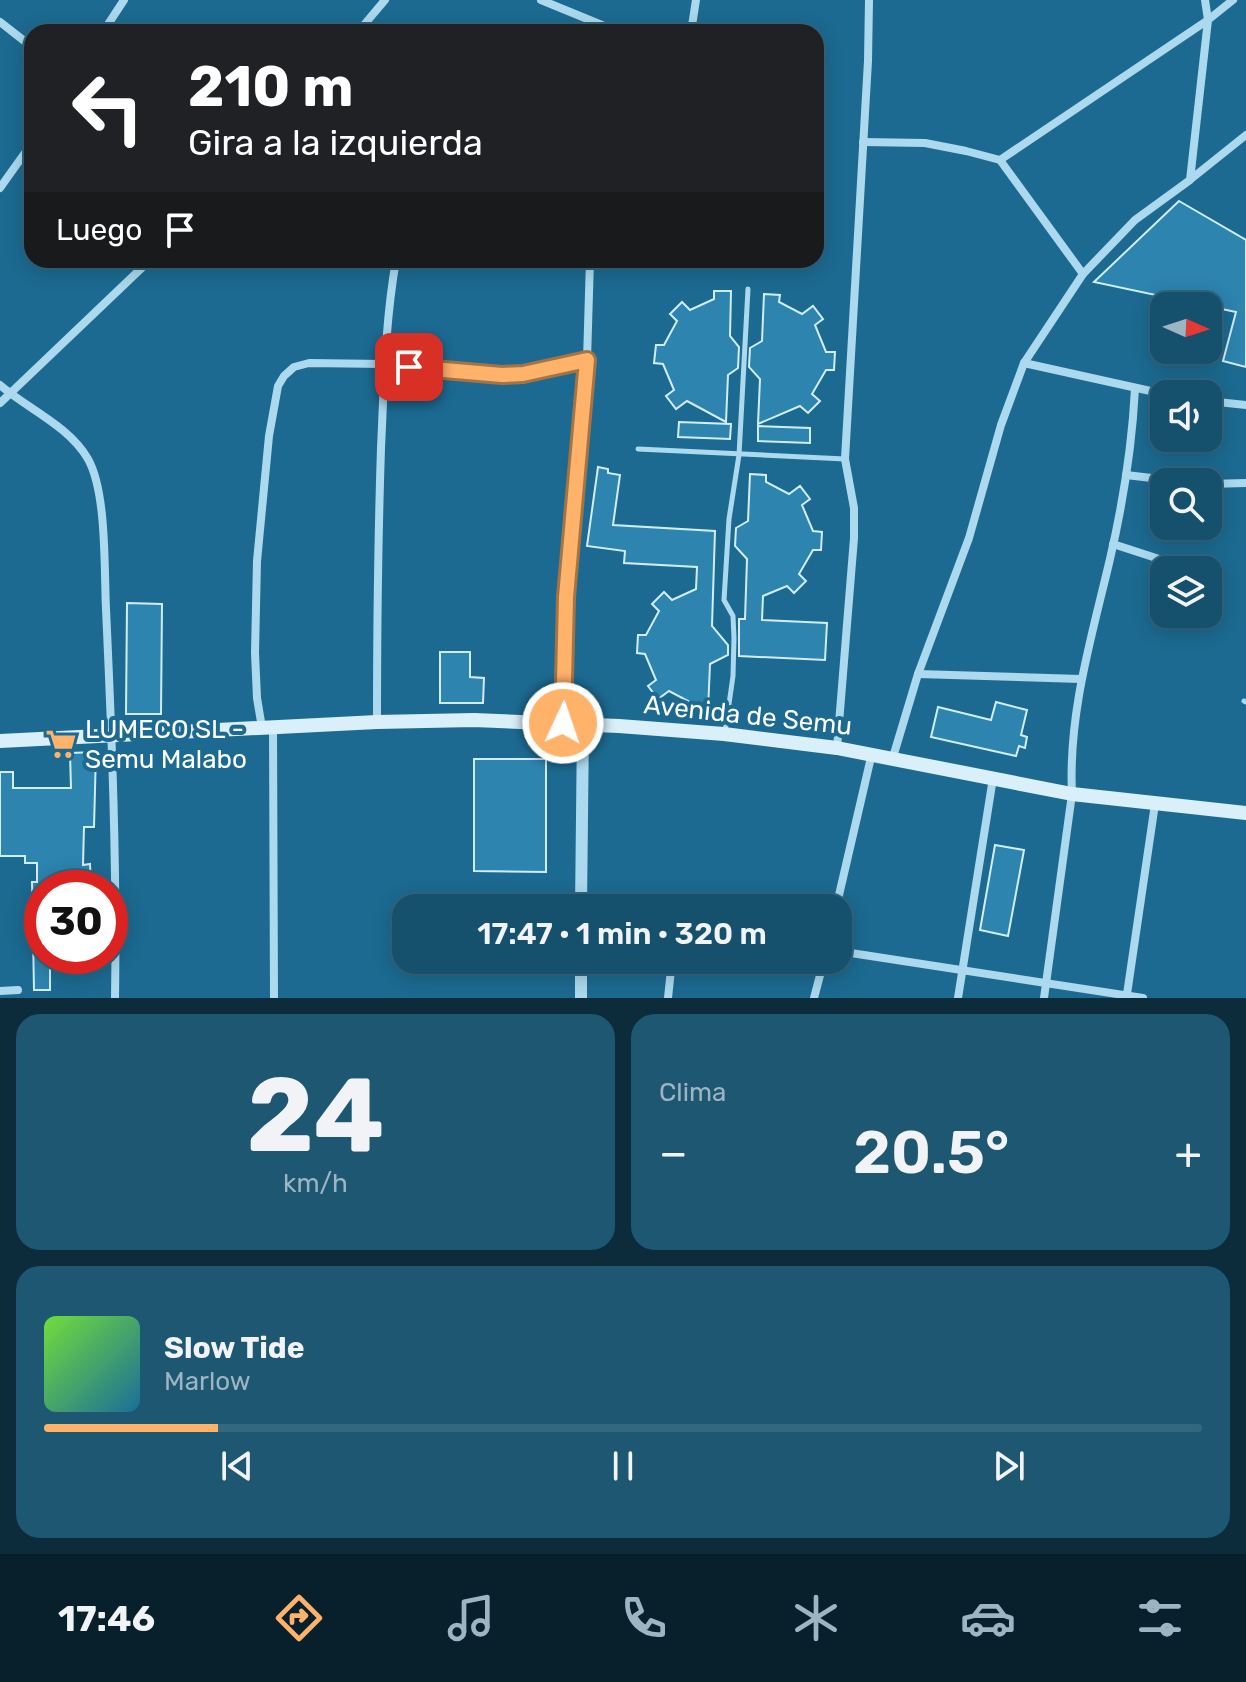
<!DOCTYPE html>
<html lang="es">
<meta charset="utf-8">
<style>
body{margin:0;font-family:Rubik,sans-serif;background:#1e5772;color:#f1f3f6;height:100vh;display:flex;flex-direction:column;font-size:30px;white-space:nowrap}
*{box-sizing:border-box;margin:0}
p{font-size:26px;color:#9db5c2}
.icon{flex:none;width:44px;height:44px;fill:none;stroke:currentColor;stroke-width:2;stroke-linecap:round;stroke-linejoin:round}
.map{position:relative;height:998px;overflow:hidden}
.sheet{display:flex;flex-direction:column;gap:16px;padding:16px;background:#0c2c3c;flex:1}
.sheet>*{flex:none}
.guide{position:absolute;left:24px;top:24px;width:800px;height:244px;border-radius:24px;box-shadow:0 4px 20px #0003,0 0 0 2px #346780;background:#202124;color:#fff;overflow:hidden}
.needle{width:52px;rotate:93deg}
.fabs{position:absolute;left:1150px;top:292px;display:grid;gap:16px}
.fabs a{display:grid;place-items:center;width:72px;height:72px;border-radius:16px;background:#15506d;box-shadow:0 4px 20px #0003,0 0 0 2px #346780;font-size:40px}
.speed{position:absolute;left:24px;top:870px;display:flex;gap:16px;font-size:40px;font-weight:700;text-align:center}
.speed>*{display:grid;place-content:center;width:104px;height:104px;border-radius:50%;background:#15506d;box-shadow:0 4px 20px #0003,0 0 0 2px #346780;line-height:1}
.speed .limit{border:12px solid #d22;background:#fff;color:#111}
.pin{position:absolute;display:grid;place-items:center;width:68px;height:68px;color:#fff;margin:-34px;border-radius:16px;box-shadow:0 4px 12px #0006}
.me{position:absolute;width:88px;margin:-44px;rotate:3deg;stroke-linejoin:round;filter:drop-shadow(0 0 6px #0008)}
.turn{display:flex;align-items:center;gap:28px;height:168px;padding:0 32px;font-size:36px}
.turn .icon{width:104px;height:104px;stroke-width:2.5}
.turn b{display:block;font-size:56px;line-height:68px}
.then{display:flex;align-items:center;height:76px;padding:0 32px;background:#0003;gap:16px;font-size:30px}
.big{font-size:60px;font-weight:600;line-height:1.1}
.sheet .widget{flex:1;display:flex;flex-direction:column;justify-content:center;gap:12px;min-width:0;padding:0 28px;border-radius:24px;background:#1e5772}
.sheet .dial{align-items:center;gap:0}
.dial b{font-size:104px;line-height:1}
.song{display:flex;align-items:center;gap:24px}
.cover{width:96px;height:96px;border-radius:12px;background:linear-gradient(135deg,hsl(100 70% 55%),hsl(200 70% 35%))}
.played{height:8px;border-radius:4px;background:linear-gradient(90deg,#feb26a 15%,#346780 15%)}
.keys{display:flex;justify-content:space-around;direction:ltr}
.heat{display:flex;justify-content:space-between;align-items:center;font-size:44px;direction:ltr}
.sheet .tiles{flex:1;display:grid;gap:16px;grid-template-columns:1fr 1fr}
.widget:last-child{grid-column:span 2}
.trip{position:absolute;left:392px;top:894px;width:460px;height:80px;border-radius:24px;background:#15506d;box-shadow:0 4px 20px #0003,0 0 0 2px #346780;font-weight:600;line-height:80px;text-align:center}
.tabs{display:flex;height:128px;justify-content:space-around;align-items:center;background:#08202c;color:#9db5c2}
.tabs .icon{width:56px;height:56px}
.tabs .current{color:#feb26a}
.tabs b{font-size:36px;color:#f1f3f6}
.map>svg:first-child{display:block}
.building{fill:#2c84af;stroke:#d2edfa;stroke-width:2}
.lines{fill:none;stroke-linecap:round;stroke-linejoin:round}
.service{stroke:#acd9ee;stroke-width:5}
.minor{stroke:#acd9ee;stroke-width:8}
.tertiary{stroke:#acd9ee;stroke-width:12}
.secondary{stroke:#d9effa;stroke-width:14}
.route-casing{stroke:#a57445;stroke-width:20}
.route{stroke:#feb26a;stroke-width:14}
.labels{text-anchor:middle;stroke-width:8;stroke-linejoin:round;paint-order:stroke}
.street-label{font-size:26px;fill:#fff;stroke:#1c6a91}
.poi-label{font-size:26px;fill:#fff;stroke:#1c6a91;text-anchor:start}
</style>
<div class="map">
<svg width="1246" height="998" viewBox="0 0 1246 998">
<rect width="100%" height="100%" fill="#1c6a91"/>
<g class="building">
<polygon points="1179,201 1246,240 1246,367 1223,361 1236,312 1094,282"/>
<polygon points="714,291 731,291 730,336 739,347 738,368 728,375 726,422 687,401 676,409 666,396 674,390 663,364 654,363 656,345 664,345 677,321 670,314 682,302 690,310 714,299"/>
<polygon points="764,294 780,295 779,302 802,314 813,306 823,319 815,325 826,352 835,352 834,370 826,370 812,394 820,401 808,413 800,406 758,424 760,379 749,367 750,348 762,341"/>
<polygon points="679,422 731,424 730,439 678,437"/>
<polygon points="758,426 810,428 810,443 758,441"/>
<polygon points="598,467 608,469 608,473 620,475 613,525 715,531 712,626 728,645 728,655 710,664 708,711 692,710 692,703 669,691 658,699 648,686 656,680 645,654 637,653 638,635 646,635 659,611 652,604 664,592 672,600 696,589 697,567 624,563 625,551 587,546"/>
<polygon points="750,474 766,475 766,482 789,494 800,486 810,499 802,505 813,531 822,532 821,550 813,550 799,574 806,581 794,593 787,586 763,596 762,620 827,623 825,660 739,656 739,619 745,619 747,559 735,546 736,528 748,521"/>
<polygon points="127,603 162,604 161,714 126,714"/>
<polygon points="440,652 470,652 470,677 484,678 483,703 440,703"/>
<polygon points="996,702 1027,710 1021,735 1027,737 1025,748 1019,746 1016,756 931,737 938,707 991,720"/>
<polygon points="96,752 94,827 84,827 83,865 90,864 91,888 42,888 42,956 70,956 70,964 50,965 50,990 34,990 32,882 37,882 37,863 25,863 25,856 0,856 0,772 13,772 13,788 71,788 70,753"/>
<polygon points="474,759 546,759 546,872 474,871"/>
<polygon points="995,845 1024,850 1008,936 980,930"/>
</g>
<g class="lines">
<g class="service">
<polyline points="638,449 845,459"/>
<polyline points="1244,701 1246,702"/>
<polyline points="725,732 733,676 734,638 733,616 724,600 729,519 739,455 748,289"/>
</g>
<g class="minor">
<polyline points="541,0 619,32"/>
<polyline points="0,22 32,47"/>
<polyline points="103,32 124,0"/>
<polyline points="358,32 385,0"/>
<polyline points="691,32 696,0"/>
<polyline points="863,142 925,143 966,151 1000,160 1083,274"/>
<polyline points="1000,160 1208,20 1233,0"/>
<polyline points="1191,179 1246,135"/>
<polyline points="0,188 32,143"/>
<polyline points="1024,363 1164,394"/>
<path d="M0,385c28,24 69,41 88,74 19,34 16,110 18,150 6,129 11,259 9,389"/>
<polyline points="1208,401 1246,405"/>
<polyline points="0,403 150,260"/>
<polyline points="1126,475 1186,482"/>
<polyline points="1208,484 1246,483"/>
<polyline points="1113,544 1193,570"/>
<polyline points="1208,575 1212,576"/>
<polyline points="918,674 1081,679"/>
<path d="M377,722c0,-91 1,-182 4,-274 3,-63 4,-125 15,-188"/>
<polyline points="563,723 566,597 587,360 590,260"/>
<polyline points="273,727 274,998"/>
<polyline points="262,728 257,698 255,653 257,561 269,436 278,386 284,376 294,367 309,363 384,364 502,375 523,374 587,360"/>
<polyline points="837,748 854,538 854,508 845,459 868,61 869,0"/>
<polyline points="893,757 918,674 969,538 1001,425 1024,363 1083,274 1135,220 1190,180 1208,20 1205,0"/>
<polyline points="836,908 872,753"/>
<polyline points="838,951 1143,998"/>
<polyline points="0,991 18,990"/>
<polyline points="1127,994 1155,804"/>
<polyline points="668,998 672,960"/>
<polyline points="814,998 824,960"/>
<polyline points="958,998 993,778"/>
<path d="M1044,998l28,-204c-4,-81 20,-158 38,-235 13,-56 22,-113 25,-170"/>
</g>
<g class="tertiary">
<polyline points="581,908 583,725"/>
<polyline points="581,960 581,998"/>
</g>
<polyline class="secondary" points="0,741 377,722 474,720 619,726 724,734 837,748 1072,794 1246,813"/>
</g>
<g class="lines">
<g class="route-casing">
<polyline id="route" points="409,367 502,375 523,374 587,360 566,597 563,723"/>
</g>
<use href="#route" class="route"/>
</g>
<defs>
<g id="supermarket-bare" transform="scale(2.4)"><path d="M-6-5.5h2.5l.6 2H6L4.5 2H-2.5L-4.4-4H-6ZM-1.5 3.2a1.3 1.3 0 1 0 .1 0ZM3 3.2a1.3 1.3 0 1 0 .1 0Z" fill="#feb26a" stroke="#1c6a91" stroke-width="2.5" paint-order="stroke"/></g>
</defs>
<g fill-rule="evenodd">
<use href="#supermarket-bare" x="61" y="744"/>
</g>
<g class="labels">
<g class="street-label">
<text transform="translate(748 715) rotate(6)" y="9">Avenida de Semu</text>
</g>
<g class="poi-label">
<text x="85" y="738">LUMECO SL -<tspan x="85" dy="30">Semu Malabo</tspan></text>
</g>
</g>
</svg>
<div class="fabs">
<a><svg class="needle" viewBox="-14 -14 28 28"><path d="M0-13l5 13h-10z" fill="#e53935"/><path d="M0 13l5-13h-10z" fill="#9db5c2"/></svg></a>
<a><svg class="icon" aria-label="sound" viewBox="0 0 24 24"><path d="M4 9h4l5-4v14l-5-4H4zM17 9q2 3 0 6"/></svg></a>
<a><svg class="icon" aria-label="search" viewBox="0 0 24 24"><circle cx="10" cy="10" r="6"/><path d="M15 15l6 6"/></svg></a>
<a><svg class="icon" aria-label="layers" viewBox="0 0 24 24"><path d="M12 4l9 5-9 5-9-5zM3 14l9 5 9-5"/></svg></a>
</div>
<div class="speed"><div class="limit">30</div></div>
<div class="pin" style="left:409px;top:367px;background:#d93025"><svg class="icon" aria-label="arrive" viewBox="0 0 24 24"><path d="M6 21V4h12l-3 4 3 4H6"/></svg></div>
<svg class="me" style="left:563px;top:723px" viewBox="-20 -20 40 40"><circle r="17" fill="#feb26a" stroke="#fff" stroke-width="3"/><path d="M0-11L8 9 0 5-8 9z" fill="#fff"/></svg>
<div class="trip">17:47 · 1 min · 320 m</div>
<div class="guide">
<div class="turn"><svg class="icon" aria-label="left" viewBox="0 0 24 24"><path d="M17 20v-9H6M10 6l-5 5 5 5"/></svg><div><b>210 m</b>Gira a la izquierda</div></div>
<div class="then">Luego<svg class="icon" aria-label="arrive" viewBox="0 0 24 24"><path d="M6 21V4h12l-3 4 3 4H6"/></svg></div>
</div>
</div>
<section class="sheet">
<div class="tiles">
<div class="widget dial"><b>24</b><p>km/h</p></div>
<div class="widget"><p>Clima</p>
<div class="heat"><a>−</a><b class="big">20.5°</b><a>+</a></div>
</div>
<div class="widget">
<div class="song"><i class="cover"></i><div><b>Slow Tide</b><p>Marlow</p></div></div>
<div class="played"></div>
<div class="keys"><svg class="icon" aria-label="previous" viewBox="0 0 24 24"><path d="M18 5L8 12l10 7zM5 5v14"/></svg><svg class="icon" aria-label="pause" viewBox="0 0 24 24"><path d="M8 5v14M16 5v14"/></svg><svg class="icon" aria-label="next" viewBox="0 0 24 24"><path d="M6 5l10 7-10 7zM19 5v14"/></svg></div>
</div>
</div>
</section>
<nav class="tabs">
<b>17:46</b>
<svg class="icon current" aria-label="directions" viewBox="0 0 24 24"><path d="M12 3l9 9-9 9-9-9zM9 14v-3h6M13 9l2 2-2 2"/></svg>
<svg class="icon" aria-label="music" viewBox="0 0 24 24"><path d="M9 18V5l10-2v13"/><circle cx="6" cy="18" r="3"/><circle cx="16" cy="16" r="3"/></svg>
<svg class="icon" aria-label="phone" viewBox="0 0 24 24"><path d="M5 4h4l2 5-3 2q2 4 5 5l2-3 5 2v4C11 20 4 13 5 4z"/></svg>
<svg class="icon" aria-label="climate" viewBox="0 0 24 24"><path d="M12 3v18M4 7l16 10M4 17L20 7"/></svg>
<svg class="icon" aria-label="car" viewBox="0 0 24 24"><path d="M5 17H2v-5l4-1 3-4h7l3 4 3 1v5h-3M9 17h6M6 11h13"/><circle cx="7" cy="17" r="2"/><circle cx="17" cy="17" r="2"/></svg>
<svg class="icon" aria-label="filters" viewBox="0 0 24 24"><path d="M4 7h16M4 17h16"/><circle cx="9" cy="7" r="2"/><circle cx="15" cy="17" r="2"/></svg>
</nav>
